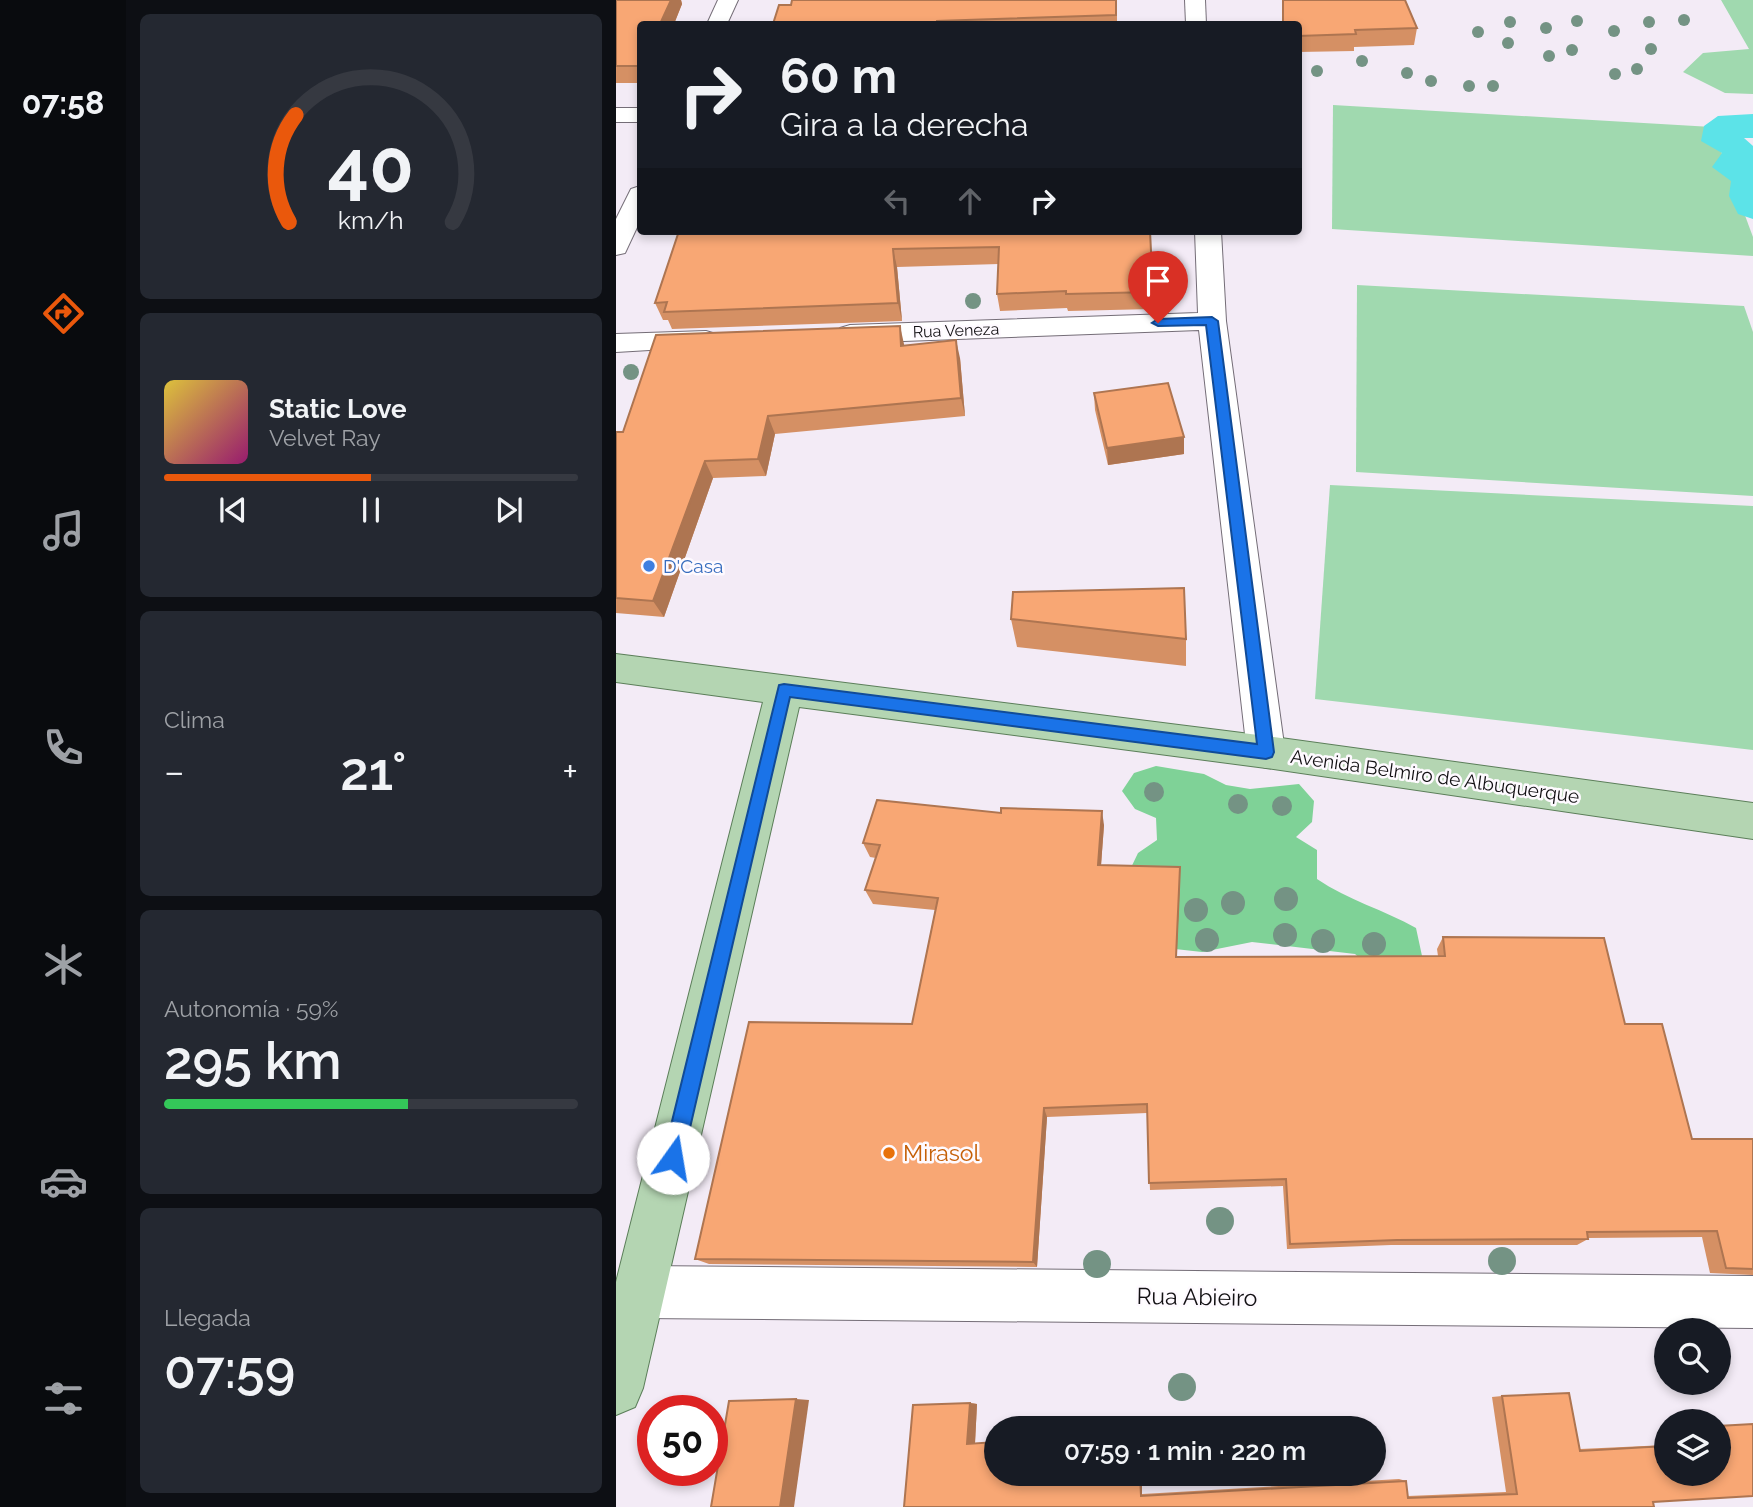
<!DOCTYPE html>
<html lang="es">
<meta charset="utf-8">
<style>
body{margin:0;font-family:Raleway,sans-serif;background:#242831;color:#f1f3f6;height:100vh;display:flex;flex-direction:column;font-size:26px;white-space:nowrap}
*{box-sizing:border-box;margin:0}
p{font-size:23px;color:#9ea1a6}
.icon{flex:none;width:38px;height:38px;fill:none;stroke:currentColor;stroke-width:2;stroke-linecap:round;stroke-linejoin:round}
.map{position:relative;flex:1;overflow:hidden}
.side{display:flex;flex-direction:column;gap:14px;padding:14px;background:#0d0f14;width:490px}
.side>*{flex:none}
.top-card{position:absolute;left:21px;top:21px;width:665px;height:214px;border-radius:7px;box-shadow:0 4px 10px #0003;background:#171b24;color:#f1f3f6;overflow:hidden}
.fabs{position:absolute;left:1038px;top:1318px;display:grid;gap:14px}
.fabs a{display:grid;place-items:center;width:77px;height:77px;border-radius:50%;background:#171b24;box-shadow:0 4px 10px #0003;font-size:35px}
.speed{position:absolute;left:21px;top:1395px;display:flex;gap:14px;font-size:35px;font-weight:700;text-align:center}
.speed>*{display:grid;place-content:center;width:91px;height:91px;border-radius:50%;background:#171b24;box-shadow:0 4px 10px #0003;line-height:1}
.speed .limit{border:10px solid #d22;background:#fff;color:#111}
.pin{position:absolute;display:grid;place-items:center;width:60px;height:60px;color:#fff;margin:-72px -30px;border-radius:50% 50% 50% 0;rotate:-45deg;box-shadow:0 0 7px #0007}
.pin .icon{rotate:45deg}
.me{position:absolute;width:77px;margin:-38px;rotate:13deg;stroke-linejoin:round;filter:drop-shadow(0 0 5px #0008)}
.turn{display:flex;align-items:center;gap:24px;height:147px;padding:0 28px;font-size:32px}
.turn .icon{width:91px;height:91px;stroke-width:2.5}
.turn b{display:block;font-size:49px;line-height:60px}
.lanes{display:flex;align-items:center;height:66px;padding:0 28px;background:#0003;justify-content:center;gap:35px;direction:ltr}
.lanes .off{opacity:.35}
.big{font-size:52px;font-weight:600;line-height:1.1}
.side .tile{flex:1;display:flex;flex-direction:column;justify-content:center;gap:10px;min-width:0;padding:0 24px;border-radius:10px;background:#242831}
.side .dial{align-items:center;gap:0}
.dial svg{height:182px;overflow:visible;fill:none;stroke:#363941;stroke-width:7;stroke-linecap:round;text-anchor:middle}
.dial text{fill:#f1f3f6;stroke:none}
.song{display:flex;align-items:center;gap:21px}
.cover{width:84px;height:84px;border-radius:10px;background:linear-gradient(135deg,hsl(50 70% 55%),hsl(320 70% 35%))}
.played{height:7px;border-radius:4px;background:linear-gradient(90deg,#ea580c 50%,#363941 50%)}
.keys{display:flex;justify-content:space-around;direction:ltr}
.heat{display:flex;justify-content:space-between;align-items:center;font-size:38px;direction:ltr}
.charge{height:10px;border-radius:5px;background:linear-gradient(90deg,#34c759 59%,#363941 0)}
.trip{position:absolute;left:368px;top:1416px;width:402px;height:70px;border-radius:35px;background:#171b24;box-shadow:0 4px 10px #0003;font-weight:600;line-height:70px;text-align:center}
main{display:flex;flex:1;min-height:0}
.tabs{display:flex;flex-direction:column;width:126px;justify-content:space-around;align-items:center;background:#090b0e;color:#9ea1a6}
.tabs .icon{width:49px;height:49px}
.tabs .on{color:#ea580c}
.tabs b{font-size:32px;color:#f1f3f6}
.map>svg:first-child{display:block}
.green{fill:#a0d9af}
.forest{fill:#7fd297}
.water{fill:#5ce3e8}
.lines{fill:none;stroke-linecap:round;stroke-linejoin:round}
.minor-casing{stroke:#746d77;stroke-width:2}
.major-casing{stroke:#5b7e59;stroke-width:2}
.minor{fill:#fff;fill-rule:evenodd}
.major{fill:#b4d5b2;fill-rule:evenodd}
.tree{fill:#749384}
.wall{fill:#d59064}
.shaded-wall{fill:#ae7551}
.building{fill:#f8a774;stroke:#ae7551;stroke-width:2}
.route{fill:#1a73e8;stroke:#114b97;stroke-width:2}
.shop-dot{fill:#3f7fe0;stroke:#fefaff;stroke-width:2.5}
.food-dot{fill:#e8710a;stroke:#fefaff;stroke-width:2.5}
.labels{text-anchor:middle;stroke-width:5;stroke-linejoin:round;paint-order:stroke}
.far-street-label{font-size:16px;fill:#121013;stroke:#fefaff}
.shop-label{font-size:19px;fill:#366cbe;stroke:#fefaff;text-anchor:start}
.street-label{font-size:19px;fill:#121013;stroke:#fefaff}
.near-food-label{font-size:23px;fill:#c56008;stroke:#fefaff;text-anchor:start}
.near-street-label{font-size:23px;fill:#121013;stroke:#fefaff}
</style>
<main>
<nav class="tabs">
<b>07:58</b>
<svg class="icon on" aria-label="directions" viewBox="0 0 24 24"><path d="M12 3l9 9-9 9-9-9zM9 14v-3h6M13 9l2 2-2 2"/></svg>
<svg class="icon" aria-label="music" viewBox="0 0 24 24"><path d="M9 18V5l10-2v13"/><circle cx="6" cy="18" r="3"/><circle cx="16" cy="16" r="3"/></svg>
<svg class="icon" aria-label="phone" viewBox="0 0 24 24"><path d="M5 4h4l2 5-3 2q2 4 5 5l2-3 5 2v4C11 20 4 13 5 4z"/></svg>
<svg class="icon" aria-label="climate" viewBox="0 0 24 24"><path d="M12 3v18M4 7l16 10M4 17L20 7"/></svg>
<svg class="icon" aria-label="car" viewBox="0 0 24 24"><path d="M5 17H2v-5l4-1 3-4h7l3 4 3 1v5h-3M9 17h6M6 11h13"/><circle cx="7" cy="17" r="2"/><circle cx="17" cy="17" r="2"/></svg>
<svg class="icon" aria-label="filters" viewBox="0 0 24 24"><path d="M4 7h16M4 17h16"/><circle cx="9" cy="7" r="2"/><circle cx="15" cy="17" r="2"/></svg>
</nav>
<section class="side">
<div class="tile dial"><svg viewBox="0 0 100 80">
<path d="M14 69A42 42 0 1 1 86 69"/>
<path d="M14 69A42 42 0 0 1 17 22" stroke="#ea580c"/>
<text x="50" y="56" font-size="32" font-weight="700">40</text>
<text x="50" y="72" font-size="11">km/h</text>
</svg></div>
<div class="tile">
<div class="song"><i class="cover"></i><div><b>Static Love</b><p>Velvet Ray</p></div></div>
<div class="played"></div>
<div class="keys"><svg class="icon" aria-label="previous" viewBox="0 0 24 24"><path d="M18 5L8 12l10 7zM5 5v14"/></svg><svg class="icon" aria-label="pause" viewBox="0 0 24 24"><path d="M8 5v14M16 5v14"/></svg><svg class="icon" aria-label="next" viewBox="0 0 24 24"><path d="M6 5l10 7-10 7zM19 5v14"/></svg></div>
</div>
<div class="tile"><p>Clima</p>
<div class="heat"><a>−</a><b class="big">21°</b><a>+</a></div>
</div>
<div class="tile"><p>Autonomía · 59%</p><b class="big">295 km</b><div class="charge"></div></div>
<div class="tile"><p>Llegada</p><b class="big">07:59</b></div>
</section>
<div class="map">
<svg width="1137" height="1507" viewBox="0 0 1137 1507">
<rect width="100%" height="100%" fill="#f3ebf6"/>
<g class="green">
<polygon points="1105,0 1137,0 1137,94 1109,93 1067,72 1087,53 1133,49"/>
<polygon points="717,105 1096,127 1137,237 1137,256 716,229"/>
<polygon points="741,285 1128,306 1137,332 1137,496 740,472"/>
<polygon points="714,485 1137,506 1137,750 699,699"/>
</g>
<path class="forest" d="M540,766l48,8 22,11 24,4 49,-5 15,17 -2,21 -16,15 21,13v29c31,21 67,31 99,49l11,51 -52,-8 -20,-17 -103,-12 -50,10 -27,-3 -48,-73 11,-23 19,-13 -1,-22 -21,-9 -13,-18 12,-18z"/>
<polygon class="water" points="1137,114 1137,138 1128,138 1137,146 1137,219 1122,214 1113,196 1115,181 1096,167 1106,153 1085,141 1088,126 1102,116"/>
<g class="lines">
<g class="minor-casing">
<g id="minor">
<polygon points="102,0 122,0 111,24 91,24"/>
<polygon points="569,0 589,0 590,24 570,24"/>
<rect x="0" y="108" width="24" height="14"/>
<polygon points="24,186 24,221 9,253 0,255 0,219 15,189"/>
<polygon points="579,231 605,231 610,321 669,752 664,763 650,768 636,763 631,752 583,330 234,343 224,340 220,334 224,328 234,325 582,313"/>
<polygon points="90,331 100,334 104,340 100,346 0,352 0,334"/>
<polygon points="25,1266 1137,1276 1137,1328 25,1318 7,1310 0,1294 7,1274"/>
</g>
</g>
<g class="major-casing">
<polygon id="major" points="0,654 650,736 1137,803 1137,839 650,768 183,707 27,1388 19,1407 0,1415 0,1282 147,702 0,682"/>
</g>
<use href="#minor" class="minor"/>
<use href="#major" class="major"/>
</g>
<g class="tree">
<circle cx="1068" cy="20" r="6"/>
<circle cx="961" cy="21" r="6"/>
<circle cx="894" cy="22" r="6"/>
<circle cx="1033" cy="22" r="6"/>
<circle cx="930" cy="28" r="6"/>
<circle cx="998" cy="31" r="6"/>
<circle cx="862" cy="32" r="6"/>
<circle cx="892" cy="43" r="6"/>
<circle cx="1035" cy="49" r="6"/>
<circle cx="956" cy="50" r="6"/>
<circle cx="933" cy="56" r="6"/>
<circle cx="746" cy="61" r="6"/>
<circle cx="1021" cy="69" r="6"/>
<circle cx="701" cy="71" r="6"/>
<circle cx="791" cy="73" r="6"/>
<circle cx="999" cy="74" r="6"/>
<circle cx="815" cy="81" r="6"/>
<circle cx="853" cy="86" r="6"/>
<circle cx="877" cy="86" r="6"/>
<circle cx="357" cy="301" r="8"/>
<circle cx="15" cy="372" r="8"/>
<circle cx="538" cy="792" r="10"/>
<circle cx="622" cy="804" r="10"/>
<circle cx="666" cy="806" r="10"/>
<circle cx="670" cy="899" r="12"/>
<circle cx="617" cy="903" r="12"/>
<circle cx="580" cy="910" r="12"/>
<circle cx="669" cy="935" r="12"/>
<circle cx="591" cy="940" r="12"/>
<circle cx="707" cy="941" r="12"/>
<circle cx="758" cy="944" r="12"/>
<circle cx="604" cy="1221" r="14"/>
<circle cx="886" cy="1261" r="14"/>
<circle cx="481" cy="1264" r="14"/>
<circle cx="566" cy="1387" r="14"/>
</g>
<g class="wall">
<polygon points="0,0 65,0 66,4 58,24 24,24 24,83 0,83"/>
<polygon points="501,0 501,24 157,24"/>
<polygon points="666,0 789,0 801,28 798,45 738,47 738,51 682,52 682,24 666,24"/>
<polygon points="63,231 534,231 537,309 452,311 451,308 384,311 381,294 383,264 281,267 286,321 56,329 52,320 47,320 39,303"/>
<polygon points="288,346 344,358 349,416 159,434 150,476 97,478 48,617 0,613 0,432 7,432"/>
<polygon points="478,393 568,454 492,465 479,410"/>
<polygon points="395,619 570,639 570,666 401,647"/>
<polygon points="488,825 485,865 564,867 560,957 822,956 821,949 827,937 1009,1024 1076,1139 1137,1139 1137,1275 1094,1273 1086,1237 972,1238 972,1239 961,1245 775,1245 671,1249 667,1186 534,1190 531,1113 431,1117 421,1267 93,1264 79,1259 296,1024 319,910 257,904 249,890 260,858 254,857 247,843"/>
<polygon points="886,1396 964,1449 1050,1445 1050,1474 1137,1496 288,1507 354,1403 361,1404 359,1443 526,1494 783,1479 790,1481 792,1496 890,1492 876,1397"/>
</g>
<g class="shaded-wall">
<polygon points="55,0 65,0 66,4 58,24 44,24"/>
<polygon points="277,249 281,267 286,321 282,303"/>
<polygon points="284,326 288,344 290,364 285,346"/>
<polygon points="340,340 344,358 349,416 345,398"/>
<polygon points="152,416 159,434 150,476 142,459"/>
<polygon points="568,437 568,454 492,465 491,448"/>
<polygon points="89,461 97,478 48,617 37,601"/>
<polygon points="486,811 488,825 484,879 482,865"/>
<polygon points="564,867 564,881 560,969 560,957"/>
<polygon points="428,1108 431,1117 421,1267 417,1262"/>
<polygon points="180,1399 193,1400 178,1507 164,1507"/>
<polygon points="354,1403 361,1404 359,1443 351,1444"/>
<polygon points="524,1474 526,1474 526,1494 525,1496"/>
</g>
<g class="building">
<polygon points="0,0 55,0 44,24 24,24 24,66 0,66"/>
<polygon points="176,0 500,0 500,15 321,21 321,24 157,24 163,5 175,5"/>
<polygon points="667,0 789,0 801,28 739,30 740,34 682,36 682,24 667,24"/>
<polygon points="63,231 534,231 537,292 450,294 450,291 381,294 383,247 277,249 282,303 48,312 51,302 39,303"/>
<polygon points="284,326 285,346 340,340 345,398 152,416 142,459 89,461 37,601 0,598 0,432 7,432 40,335"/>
<polygon points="552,383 568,437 491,448 478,393"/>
<polygon points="568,588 570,639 395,619 397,592"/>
<polygon points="261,800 385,813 385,808 486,811 482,865 564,867 560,957 829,956 827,937 988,938 1009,1024 1046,1024 1076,1139 1137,1139 1137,1269 1110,1268 1101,1231 971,1232 972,1239 781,1240 674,1244 670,1179 533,1183 531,1104 428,1108 417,1262 79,1259 133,1022 296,1024 322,898 249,890 264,845 247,843"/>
<polygon points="953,1393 964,1451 1050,1446 1050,1474 1102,1474 1102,1426 1137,1424 1137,1496 1037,1502 1038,1507 288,1507 297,1405 354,1403 351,1444 380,1442 380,1474 524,1474 525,1496 790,1481 792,1498 901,1494 886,1396"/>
<polygon points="180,1399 164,1507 95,1507 113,1401"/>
</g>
<polygon class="route" points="596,317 602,321 658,752 656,757 650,759 174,697 67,1158 64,1165 57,1168 50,1165 47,1158 163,685 168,684 641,744 590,325 542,326 536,323 542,319"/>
<circle class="shop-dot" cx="33" cy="566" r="7"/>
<circle class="food-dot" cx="273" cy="1153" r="7"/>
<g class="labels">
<g class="far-street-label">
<text transform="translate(340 330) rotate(-2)" y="6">Rua Veneza</text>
</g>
<g class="shop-label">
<text x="47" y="573">D'Casa</text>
</g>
<g class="street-label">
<text transform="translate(819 776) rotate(8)" y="7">Avenida Belmiro de Albuquerque</text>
</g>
<g class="near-food-label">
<text x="287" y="1161">Mirasol</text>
</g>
<g class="near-street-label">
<text transform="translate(581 1297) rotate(1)" y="8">Rua Abieiro</text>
</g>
</g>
</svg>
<div class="fabs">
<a><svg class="icon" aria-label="search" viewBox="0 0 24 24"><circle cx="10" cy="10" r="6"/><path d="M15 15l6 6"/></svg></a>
<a><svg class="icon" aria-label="layers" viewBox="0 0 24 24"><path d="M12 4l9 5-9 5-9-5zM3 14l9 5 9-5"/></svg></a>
</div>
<div class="speed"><div class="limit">50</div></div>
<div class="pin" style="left:542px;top:323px;background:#d93025"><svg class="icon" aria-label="arrive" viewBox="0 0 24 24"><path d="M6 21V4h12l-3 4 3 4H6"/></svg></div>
<svg class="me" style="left:57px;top:1158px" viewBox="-20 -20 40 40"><circle r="19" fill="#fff"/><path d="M0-13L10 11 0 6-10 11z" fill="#1a73e8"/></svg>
<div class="trip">07:59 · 1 min · 220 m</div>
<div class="top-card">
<div class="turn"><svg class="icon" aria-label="right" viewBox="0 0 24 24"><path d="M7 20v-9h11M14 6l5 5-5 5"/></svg><div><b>60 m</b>Gira a la derecha</div></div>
<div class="lanes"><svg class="icon off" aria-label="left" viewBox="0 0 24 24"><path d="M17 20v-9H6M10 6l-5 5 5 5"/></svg><svg class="icon off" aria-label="ahead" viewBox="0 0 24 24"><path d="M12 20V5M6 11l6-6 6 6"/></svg><svg class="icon" aria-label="right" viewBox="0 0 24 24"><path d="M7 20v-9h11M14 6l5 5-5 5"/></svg></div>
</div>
</div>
</main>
